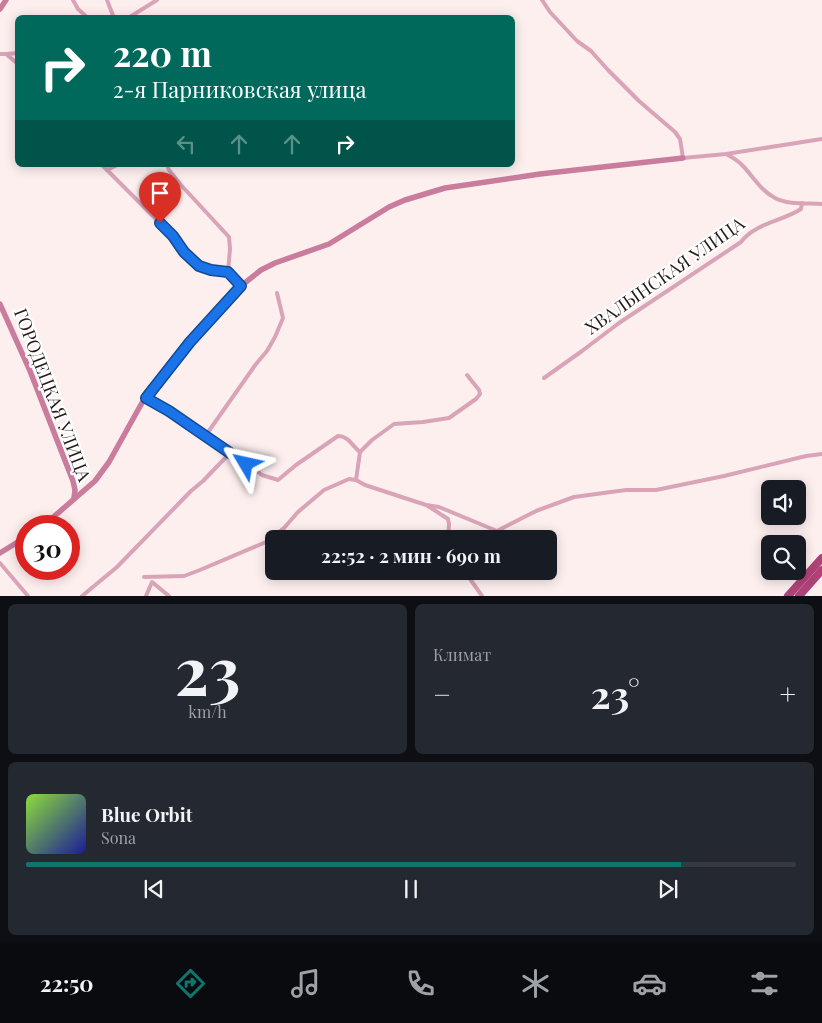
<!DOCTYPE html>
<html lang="ru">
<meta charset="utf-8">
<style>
body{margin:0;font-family:"Playfair Display",serif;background:#242831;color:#f1f3f6;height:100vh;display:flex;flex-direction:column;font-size:19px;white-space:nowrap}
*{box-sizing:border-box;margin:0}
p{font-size:16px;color:#9ea1a6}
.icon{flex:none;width:28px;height:28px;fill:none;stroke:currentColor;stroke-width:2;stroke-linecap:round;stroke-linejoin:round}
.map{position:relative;height:596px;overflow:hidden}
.side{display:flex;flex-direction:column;gap:8px;padding:8px;background:#0d0f14;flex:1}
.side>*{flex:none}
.banner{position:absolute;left:15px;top:15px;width:500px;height:152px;border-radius:8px;box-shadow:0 2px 12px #0003;background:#00695c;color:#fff;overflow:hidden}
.fabs{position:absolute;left:761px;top:480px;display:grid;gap:10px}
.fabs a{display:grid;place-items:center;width:45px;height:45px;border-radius:8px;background:#171b24;box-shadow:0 2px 12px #0003;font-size:25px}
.speed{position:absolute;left:15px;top:515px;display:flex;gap:10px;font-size:25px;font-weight:700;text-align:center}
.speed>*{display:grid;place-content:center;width:65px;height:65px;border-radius:50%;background:#171b24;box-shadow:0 2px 12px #0003;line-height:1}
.speed .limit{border:8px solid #d22;background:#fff;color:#111}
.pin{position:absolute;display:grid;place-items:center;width:42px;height:42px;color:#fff;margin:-51px -21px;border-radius:50% 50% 50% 0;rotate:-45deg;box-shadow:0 0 5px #0007}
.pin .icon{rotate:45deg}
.me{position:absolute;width:55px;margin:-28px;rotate:306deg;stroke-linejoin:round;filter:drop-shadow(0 0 4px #0008)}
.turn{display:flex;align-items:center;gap:18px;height:105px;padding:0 15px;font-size:22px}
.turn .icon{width:65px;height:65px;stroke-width:2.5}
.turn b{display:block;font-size:35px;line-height:42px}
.lanes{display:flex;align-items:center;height:48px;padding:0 15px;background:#0003;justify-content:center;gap:25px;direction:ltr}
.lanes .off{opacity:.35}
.big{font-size:38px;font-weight:700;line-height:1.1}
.side .tile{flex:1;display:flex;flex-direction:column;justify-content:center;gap:8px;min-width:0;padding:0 18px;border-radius:8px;background:#242831}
.side .dial{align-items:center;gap:0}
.dial b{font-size:65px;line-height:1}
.song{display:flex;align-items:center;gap:15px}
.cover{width:60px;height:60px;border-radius:8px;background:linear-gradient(135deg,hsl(90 70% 55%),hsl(240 70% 35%))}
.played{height:5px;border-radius:2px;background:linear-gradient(90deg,#0f766e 85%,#363941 85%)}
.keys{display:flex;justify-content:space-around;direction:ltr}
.heat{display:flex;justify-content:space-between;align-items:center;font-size:28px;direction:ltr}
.side .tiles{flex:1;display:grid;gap:8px;grid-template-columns:1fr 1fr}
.tile:last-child{grid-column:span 2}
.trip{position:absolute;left:265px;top:530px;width:292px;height:50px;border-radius:8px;background:#171b24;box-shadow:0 2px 12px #0003;font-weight:700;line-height:50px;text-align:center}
.tabs{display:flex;height:80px;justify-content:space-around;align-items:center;background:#090b0e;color:#9ea1a6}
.tabs .icon{width:35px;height:35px}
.tabs .selected{color:#0f766e}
.tabs b{font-size:22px;color:#f1f3f6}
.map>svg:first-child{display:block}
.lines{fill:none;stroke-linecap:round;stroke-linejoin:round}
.street{stroke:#d9a4b8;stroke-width:4}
.secondary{stroke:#c97c9c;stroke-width:5.5}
.highway{stroke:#af4276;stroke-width:8}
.route-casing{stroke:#114b97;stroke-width:12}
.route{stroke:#1a73e8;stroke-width:9}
.labels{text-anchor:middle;stroke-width:4.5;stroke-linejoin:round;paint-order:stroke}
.street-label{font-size:18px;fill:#251919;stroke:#fff}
</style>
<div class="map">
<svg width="822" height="596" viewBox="0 0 822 596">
<rect width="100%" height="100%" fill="#feefef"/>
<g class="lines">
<g class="street">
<polyline points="73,0 78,9 88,18"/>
<polyline points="107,0 114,18"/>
<polyline points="542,0 550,12 577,41 591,51 608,70 639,101 675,132 680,139 683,158 726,154 822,139"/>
<polyline points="128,18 157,0"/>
<polyline points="0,54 6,54 18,64"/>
<polyline points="6,54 18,53"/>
<path d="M726,154c6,3 11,6 16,11 11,11 19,26 33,33 13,7 33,5 47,6"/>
<polyline points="102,165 173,236 184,252 199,266 211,269 228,272 241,286"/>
<polyline points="167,165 169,170 181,185 229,237 230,249 228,272"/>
<polyline points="107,170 117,165"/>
<path d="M544,378l38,-27 37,-28 122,-81c14,-19 42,-21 60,-33l1,-6"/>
<path d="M146,398l23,13 62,41 31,23 16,5 18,-15 42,-29c11,0 14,10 22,16"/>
<polyline points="206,435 256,364 267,351 275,337 283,318 277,293"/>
<polyline points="360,452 372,440 394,424 423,422 449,418 476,399 480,394 479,390 467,375"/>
<polyline points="356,480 360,452"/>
<polyline points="428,506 448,519 449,524 448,539"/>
<polyline points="0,563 28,596"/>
<polyline points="462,571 468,576 482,596"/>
<polyline points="144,577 184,576 200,570 266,542 284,528 298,512 324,490 349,479 356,480 365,485 426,505 439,507 497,531 536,511 574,497 626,490 656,490 724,476 806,456 822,454"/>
<polyline points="82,596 117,567 191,491 203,481 231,452"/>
<polyline points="146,596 152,582 169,596"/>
</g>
<g class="secondary">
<polyline points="0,9 6,0"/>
<polyline points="0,304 30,371 73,481 75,490 74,498"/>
<polyline points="43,526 95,481 109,462 143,401 180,353 200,330 241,286 261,270 275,263 329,244 389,207 405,200 445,188 540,174 683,158"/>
<polyline points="0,553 26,537"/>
</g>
<g class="highway">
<polyline points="788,596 822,558"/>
<polyline points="799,596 822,570"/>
</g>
</g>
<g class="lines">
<g class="route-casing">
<polyline id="route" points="160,223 173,236 184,252 199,266 211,270 228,272 241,286 190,342 146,398 169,411 246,464"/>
</g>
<use href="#route" class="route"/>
</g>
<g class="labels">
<g class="street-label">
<text transform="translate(665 276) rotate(-35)" y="6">ХВАЛЫНСКАЯ УЛИЦА</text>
<text transform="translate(52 395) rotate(69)" y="6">ГОРОДЕЦКАЯ УЛИЦА</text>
</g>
</g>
</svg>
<div class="fabs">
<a><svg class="icon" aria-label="sound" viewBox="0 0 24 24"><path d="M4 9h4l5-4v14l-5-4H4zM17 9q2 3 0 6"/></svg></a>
<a><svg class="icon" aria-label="search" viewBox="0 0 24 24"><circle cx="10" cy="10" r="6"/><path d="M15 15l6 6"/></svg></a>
</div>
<div class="speed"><div class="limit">30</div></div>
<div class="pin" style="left:160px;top:223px;background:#d93025"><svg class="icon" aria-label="arrive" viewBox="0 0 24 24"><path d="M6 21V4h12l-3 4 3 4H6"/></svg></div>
<svg class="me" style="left:246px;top:464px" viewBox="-20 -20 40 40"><path d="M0-17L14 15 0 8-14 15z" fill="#1a73e8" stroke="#fff" stroke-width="4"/></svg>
<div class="trip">22:52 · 2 мин · 690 m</div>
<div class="banner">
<div class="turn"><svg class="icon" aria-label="right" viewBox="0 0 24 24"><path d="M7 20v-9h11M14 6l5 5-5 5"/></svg><div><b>220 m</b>2-я Парниковская улица</div></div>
<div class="lanes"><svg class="icon off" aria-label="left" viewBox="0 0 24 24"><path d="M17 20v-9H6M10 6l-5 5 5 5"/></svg><svg class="icon off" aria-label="ahead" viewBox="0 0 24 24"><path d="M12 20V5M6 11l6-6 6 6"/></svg><svg class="icon off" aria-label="ahead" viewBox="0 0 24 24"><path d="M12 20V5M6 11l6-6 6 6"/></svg><svg class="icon" aria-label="right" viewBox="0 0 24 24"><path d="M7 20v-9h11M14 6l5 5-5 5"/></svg></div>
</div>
</div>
<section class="side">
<div class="tiles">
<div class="tile dial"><b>23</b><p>km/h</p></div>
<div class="tile"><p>Климат</p>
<div class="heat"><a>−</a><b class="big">23°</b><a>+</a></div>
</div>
<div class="tile">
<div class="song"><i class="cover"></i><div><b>Blue Orbit</b><p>Sona</p></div></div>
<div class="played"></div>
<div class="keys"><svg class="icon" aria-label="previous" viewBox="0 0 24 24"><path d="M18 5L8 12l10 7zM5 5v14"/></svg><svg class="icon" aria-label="pause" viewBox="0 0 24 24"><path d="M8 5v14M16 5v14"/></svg><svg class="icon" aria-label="next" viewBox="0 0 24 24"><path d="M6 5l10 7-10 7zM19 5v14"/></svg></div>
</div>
</div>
</section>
<nav class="tabs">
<b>22:50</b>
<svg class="icon selected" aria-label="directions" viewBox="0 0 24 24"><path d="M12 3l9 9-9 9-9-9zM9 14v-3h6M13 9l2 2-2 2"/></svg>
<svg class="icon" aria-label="music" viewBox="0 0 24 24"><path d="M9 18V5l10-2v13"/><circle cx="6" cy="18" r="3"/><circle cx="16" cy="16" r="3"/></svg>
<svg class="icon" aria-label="phone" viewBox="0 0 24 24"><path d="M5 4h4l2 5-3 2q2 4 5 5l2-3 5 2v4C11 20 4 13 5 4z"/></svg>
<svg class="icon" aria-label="climate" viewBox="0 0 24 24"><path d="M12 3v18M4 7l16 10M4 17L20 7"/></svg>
<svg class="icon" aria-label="car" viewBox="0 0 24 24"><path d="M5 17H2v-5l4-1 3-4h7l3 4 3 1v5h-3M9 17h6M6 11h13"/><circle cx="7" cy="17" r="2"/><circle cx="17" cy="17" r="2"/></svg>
<svg class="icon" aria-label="filters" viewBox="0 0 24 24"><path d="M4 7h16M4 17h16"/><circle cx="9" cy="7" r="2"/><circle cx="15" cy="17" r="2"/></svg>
</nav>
